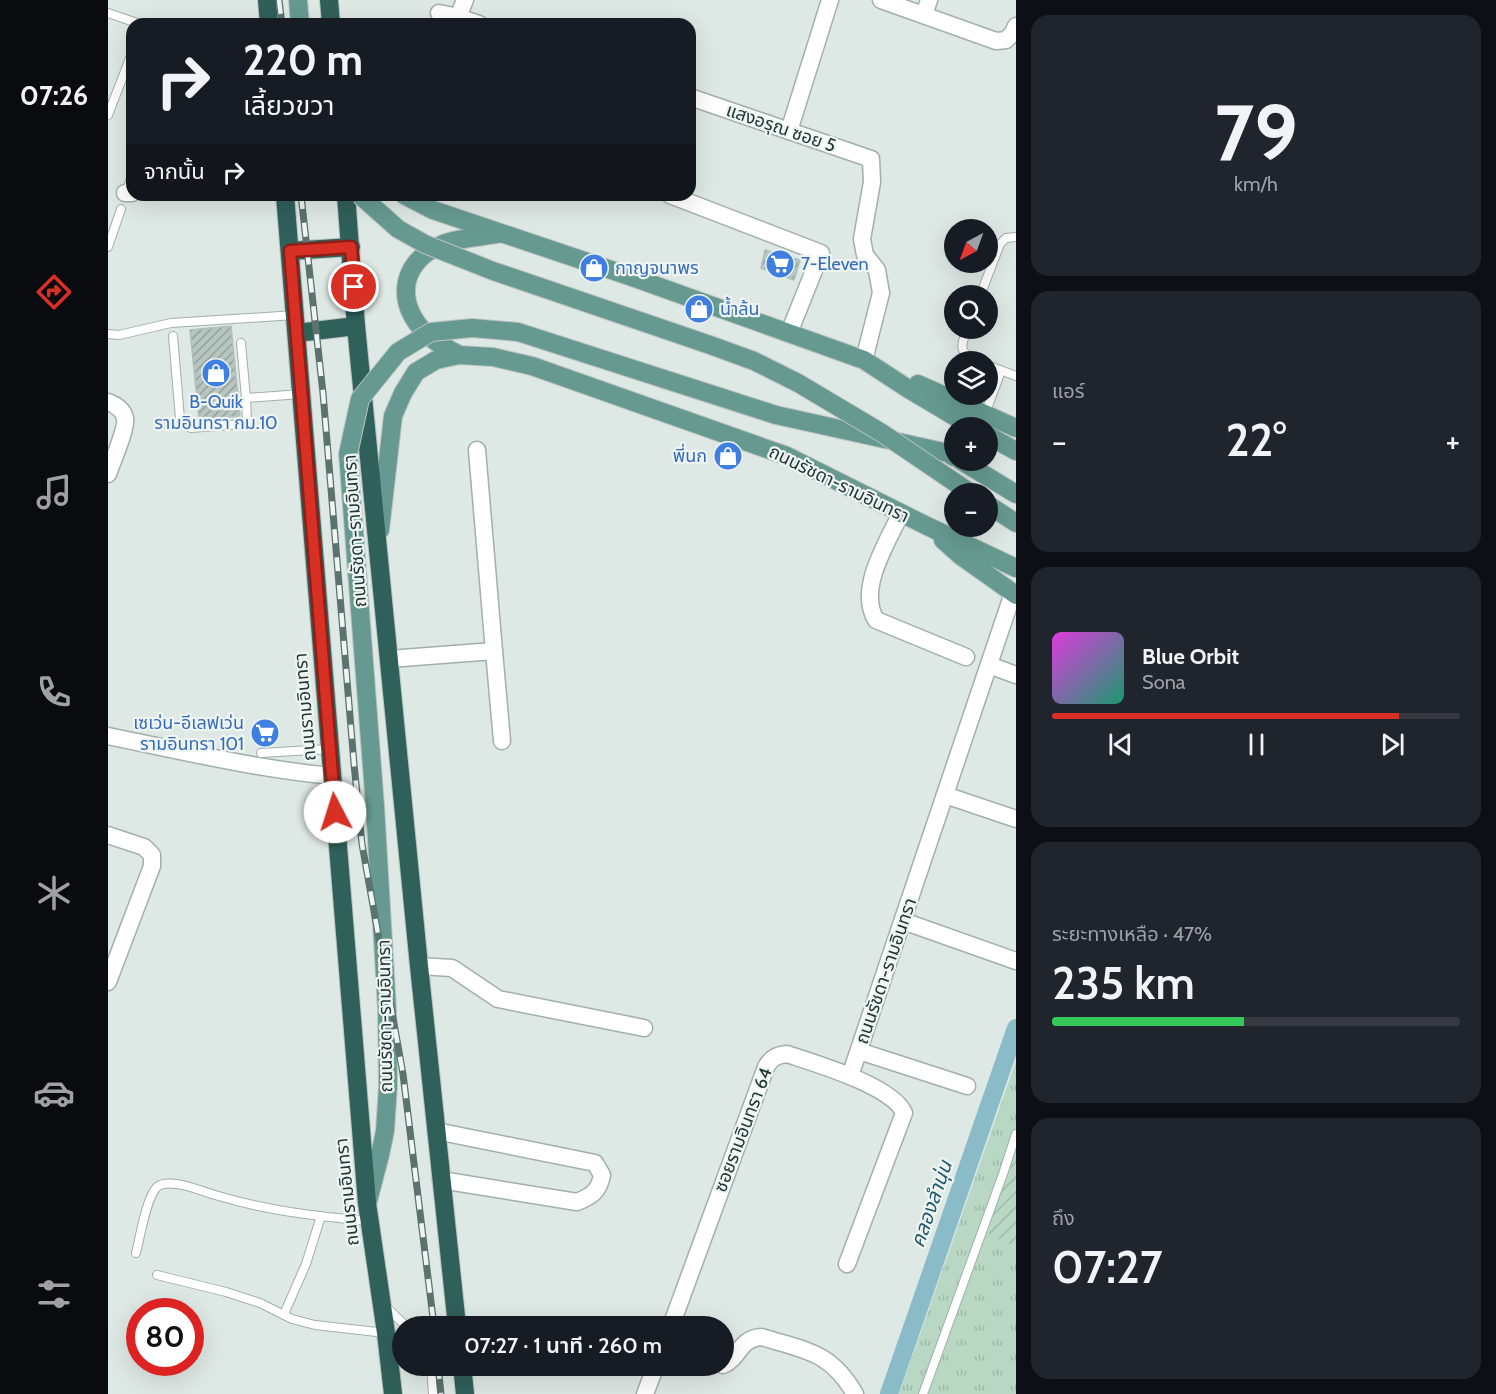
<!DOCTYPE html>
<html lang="th">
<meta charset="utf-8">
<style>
body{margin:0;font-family:Cabin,"Noto Sans Thai",sans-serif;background:#20242c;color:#f1f3f6;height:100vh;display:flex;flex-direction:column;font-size:22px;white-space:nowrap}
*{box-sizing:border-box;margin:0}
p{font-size:20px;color:#9ea1a6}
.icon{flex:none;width:33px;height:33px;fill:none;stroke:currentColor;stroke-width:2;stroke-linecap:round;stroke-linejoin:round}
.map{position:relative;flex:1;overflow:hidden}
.panel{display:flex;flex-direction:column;gap:15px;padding:15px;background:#0d0f14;width:480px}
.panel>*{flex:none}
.banner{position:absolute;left:18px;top:18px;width:570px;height:183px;border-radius:18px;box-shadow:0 6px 24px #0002;background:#171b24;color:#f1f3f6;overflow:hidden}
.needle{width:39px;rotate:221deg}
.tools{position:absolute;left:836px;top:219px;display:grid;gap:12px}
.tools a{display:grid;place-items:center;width:54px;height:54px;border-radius:50%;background:#171b24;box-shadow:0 6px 24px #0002;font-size:30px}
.speed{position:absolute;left:18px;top:1298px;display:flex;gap:12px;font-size:30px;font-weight:700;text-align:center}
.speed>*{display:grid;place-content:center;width:78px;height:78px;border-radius:50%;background:#171b24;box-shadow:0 6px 24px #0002;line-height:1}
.speed .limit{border:9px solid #d22;background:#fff;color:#111}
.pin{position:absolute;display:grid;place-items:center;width:51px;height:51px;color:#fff;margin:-26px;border:3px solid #fff;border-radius:50%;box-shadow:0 2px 6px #0007}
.me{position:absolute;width:66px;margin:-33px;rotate:355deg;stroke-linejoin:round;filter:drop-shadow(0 0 4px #0008)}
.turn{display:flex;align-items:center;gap:21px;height:126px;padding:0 18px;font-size:27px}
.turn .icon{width:78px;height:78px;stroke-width:2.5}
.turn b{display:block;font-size:42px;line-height:51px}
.then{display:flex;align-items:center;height:57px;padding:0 18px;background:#0003;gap:12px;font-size:22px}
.big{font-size:45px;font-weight:600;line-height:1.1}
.panel .widget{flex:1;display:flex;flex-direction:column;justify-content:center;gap:9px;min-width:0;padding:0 21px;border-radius:18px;background:#20242c}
.panel .dial{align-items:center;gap:0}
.dial b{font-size:78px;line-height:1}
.song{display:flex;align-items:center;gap:18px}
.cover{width:72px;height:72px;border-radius:9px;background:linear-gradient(135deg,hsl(300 70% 55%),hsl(160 70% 35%))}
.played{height:6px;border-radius:3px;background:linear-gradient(90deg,#d93025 85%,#363941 85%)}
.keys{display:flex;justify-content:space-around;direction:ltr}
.heat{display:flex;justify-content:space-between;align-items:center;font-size:33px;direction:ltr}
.charge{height:9px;border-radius:4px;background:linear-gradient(90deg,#34c759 47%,#363941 0)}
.trip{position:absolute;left:284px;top:1316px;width:342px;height:60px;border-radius:30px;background:#171b24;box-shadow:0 6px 24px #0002;font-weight:600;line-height:60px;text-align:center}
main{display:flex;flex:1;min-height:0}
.tabs{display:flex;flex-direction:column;width:108px;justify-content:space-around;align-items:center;background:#090b0e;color:#9ea1a6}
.tabs .icon{width:42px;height:42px}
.tabs .on{color:#d93025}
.tabs b{font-size:27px;color:#f1f3f6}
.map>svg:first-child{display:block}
.park{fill:url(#park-tufts)}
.garden{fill:url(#garden-furrows)}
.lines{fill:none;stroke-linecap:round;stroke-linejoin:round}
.canal{stroke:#8abbc9;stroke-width:18}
.building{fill:url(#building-hatch);stroke:#b1c1bc;stroke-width:1.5}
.lane-casing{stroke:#a2afab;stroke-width:10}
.street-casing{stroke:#a2afab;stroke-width:19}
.primary-casing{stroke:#bcc3c2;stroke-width:20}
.highway-casing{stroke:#bcc3c2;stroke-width:20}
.lane{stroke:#fff;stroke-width:8}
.street{stroke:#fff;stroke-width:16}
.primary{stroke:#669a90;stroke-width:18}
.highway{stroke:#2f6059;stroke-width:18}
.rail-casing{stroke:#5b726e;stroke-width:7}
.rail{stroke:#eef5f2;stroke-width:4.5;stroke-dasharray:14;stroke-linecap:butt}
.primary-bridge-casing{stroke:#bcc3c2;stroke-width:20;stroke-linecap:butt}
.primary-bridge{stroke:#669a90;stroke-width:18}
.route-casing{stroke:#8d1f18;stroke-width:15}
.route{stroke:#d93025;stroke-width:10}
.labels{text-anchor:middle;stroke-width:4.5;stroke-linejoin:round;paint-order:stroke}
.street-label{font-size:18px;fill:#213632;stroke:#eef5f2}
.shop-label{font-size:18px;fill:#366cbe;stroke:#eef5f2;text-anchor:start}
.water-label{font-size:20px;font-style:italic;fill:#215a6c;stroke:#eef5f2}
</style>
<main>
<nav class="tabs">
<b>07:26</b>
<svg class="icon on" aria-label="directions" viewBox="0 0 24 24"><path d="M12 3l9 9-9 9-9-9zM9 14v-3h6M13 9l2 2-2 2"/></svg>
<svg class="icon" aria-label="music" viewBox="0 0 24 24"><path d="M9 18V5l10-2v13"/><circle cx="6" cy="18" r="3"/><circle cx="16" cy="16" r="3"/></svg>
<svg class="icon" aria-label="phone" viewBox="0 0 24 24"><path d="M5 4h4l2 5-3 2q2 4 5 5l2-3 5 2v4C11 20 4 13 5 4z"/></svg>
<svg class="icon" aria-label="climate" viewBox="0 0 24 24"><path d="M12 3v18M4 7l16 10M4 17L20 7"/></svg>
<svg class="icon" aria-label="car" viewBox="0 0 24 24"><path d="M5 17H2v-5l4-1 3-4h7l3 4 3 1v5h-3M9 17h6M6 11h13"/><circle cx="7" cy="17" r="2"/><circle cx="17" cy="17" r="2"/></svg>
<svg class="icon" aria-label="filters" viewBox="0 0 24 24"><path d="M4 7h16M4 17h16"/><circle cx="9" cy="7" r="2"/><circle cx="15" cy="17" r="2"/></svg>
</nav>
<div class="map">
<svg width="908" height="1394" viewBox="0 0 908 1394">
<defs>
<pattern id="park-tufts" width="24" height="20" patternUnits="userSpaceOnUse" patternTransform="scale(1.5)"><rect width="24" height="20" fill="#b8d8c3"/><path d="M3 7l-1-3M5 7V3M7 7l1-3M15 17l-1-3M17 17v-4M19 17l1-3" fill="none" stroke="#9ebaa8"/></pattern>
<pattern id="garden-furrows" width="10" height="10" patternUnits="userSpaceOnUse" patternTransform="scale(1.5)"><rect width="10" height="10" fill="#b8d8c3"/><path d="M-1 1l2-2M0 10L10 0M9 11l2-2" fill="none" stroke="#9ebaa8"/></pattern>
<pattern id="building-hatch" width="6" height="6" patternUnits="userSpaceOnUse" patternTransform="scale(1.5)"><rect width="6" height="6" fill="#b7c5c0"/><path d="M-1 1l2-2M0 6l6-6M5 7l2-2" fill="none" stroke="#94a19d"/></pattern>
</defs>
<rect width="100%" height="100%" fill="#dee8e4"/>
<polygon class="park" points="908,1061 908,1394 791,1394"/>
<polygon class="garden" points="908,1152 908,1249 906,1246 879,1233"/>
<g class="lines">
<polyline class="canal" points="781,1394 908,1028"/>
</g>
<g class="building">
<polygon points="657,250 692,260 686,280 653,268"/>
<polygon points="123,326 132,416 91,419 82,330"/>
</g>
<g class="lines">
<g class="lane-casing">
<g id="lane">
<polyline points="0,13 32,24"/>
<polyline points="0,115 24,53"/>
<polyline points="18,193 24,176"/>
<polyline points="0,247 13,209"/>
<polyline points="872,296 892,244 898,238 908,237"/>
<path d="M860,328c-8,18 -10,25 10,34"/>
<polyline points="0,334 11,335 63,323 187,315"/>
<polyline points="65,336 72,419 76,425 83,428 133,424 139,421 138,398"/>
<polyline points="133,343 138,398 193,394"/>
<polyline points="879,365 908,376"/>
<polyline points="877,414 893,371"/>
<polyline points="153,753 221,749"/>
<path d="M28,1253c4,-15 10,-55 21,-66 12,-10 44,4 58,8 53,16 99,21 154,26"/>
<polyline points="49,1275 118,1292 152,1303 184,1319 207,1325 278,1333"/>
<polyline points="277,1306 298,1326"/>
<polyline points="176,1314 198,1264 213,1216"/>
<polyline points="337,1326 346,1314"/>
<polyline points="323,1365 325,1394"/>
<polyline points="815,1394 895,1174 908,1134"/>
</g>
</g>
<g class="street-casing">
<g id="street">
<polyline points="773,0 888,41 898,40 905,33 908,26"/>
<polyline points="331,13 350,17 371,24"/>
<polyline points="816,15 821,0"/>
<polyline points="350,17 357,0"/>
<polyline points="582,97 763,159 764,182 754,239 757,255 769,270 773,293 756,360"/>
<polyline points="681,131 722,0"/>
<polyline points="17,193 24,193"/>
<polyline points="562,195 713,253 681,333"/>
<path d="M0,402c8,3 15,7 17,16 2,11 -13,44 -17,56"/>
<path d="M793,513c-14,30 -44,76 -25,107l90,37"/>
<polyline points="386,651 394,741"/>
<polyline points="281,659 386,651 369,450"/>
<polyline points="881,665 908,675"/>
<path d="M0,736c74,15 148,33 224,40"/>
<polyline points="837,795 908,819"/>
<polyline points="0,835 36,847 44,855 44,866 0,982"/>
<polyline points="795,921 908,961"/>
<polyline points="311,966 344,968 390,999 536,1028"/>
<polyline points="751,1051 859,1086"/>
<polyline points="742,1076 905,593"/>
<path d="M328,1131l159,32 7,12c-3,16 -10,21 -25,27l-136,-22"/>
<path d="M563,1326l95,-259c5,-9 11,-12 21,-13 27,9 106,32 117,59l-57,151"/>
<path d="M615,1365c17,-7 16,-27 39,-28 44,14 68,14 93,57"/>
<polyline points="537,1394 548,1365"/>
</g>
</g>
<g class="primary-casing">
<g id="primary">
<polyline points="190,0 192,24"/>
<polyline points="296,195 325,210 521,276 756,360 802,390 866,428"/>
<path d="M351,355c-8,-5 -17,-9 -24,-14 -40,-29 -40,-78 8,-97 15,-6 38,-7 55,-10"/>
<polyline points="810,384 908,428"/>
<polyline points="668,415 840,453 846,457"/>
<polyline points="879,435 908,451"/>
<polyline points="852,460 908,494"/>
<polyline points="879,504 908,523"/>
<polyline points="272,530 285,416 295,393 308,372 328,360 351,355 385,357 424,366 679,456 819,526 908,568"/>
<polyline points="835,540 853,556 908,595"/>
<polyline points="260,1201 272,1155 277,1131 280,1086 279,1009 267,806"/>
</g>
</g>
<g class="highway-casing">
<g id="highway">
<polyline points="159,0 161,24"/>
<polyline points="221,0 223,24"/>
<polyline points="177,195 259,1203 278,1333 285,1394"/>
<polyline points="238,195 248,326 311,966 349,1326"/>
<polyline points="182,251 243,247"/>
<polyline points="189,333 248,326"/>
<polyline points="354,1365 357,1394"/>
</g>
</g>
<use href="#lane" class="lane"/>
<use href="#street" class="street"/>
<use href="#primary" class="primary"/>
<use href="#highway" class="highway"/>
<g class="rail-casing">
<g id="rail">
<polyline points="171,0 174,24"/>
<polyline points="193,195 215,393 246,764 254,844 295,1074 326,1326"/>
<polyline points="330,1365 333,1394"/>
</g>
</g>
<use href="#rail" class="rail"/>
<g class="primary-bridge-casing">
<g id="primary-bridge">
<polyline points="252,195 290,229 317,244 385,271 602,345 646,361 690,383 774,433 864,494"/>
<polyline points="267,806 240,454 252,399 290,352 323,332 364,328 410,332 668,415"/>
</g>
</g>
<use href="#primary-bridge" class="primary-bridge"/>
</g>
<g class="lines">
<g class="route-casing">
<polyline id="route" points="227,812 182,251 243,247 246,287"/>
</g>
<use href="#route" class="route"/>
</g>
<defs>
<g id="supermarket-disc" transform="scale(1.5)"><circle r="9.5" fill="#3f7fe0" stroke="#eef5f2"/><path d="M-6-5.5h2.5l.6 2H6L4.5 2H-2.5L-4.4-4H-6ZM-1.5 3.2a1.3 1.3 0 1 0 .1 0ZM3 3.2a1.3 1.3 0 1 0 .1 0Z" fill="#fff"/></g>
<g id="shop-disc" transform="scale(1.5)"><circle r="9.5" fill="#3f7fe0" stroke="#eef5f2"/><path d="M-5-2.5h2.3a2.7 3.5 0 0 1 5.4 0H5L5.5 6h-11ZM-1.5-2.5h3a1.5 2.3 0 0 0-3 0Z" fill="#fff"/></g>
</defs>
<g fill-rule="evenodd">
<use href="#supermarket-disc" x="672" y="264"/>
<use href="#shop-disc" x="486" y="268"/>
<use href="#shop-disc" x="591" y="309"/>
<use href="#shop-disc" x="108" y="373"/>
<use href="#shop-disc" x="620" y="456"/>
<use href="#supermarket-disc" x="157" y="733"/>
</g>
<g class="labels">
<g class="street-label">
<text transform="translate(673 128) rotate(19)" y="6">แสงอรุณ ซอย 5</text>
<text transform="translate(731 484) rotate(26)" y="6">ถนนรัชดา-รามอินทรา</text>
<text transform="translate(247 531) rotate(-94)" y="6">ถนนรัชดา-รามอินทรา</text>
<text transform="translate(197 707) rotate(-95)" y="6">ถนนรามอินทรา</text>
<text transform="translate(778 971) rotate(-71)" y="6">ถนนรัชดา-รามอินทรา</text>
<text transform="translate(277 1016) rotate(-91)" y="6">ถนนรัชดา-รามอินทรา</text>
<text transform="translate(635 1130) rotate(-69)" y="6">ซอยรามอินทรา 64</text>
<text transform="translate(239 1192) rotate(-96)" y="6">ถนนรามอินทรา</text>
</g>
<g class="shop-label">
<text x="693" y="270">7-Eleven</text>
<text x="507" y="274">กาญจนาพร</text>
<text x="612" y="315">น้ำล้น</text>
<text x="108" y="408" text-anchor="middle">B-Quik<tspan x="108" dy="21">รามอินทรา กม.10</tspan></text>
<text x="599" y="462" text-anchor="end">พี่นก</text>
<text x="136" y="729" text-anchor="end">เซเว่น-อีเลฟเว่น<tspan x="136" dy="21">รามอินทรา 101</tspan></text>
</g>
<g class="water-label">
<text transform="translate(823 1204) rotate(-71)" y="7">คลองลำนุ่น</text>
</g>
</g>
</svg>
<div class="tools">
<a><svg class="needle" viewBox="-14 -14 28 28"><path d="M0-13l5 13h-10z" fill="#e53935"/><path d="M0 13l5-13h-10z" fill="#9ea1a6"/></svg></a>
<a><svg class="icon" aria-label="search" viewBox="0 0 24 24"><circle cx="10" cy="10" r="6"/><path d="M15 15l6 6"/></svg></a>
<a><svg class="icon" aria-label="layers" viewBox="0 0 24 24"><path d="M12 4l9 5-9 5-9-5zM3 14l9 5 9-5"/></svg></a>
<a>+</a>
<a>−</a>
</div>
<div class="speed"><div class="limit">80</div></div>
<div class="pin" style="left:246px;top:287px;background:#d93025"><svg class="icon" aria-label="arrive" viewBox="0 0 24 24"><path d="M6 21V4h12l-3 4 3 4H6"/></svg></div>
<svg class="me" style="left:227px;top:812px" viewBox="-20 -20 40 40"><circle r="19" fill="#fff"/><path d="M0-13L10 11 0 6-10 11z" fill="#d93025"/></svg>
<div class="trip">07:27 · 1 นาที · 260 m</div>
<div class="banner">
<div class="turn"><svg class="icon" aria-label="right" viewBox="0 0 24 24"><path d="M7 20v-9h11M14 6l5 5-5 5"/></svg><div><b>220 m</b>เลี้ยวขวา</div></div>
<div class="then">จากนั้น<svg class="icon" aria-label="right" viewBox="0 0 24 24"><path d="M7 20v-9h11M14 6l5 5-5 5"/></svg></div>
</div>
</div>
<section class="panel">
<div class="widget dial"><b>79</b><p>km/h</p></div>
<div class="widget"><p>แอร์</p>
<div class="heat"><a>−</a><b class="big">22°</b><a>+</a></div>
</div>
<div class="widget">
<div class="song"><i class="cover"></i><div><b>Blue Orbit</b><p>Sona</p></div></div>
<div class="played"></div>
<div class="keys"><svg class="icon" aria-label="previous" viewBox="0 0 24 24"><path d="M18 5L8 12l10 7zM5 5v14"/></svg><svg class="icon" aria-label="pause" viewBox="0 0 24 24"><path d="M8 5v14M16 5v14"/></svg><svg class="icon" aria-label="next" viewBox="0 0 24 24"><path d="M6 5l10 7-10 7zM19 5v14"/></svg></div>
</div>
<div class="widget"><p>ระยะทางเหลือ · 47%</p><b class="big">235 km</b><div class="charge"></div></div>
<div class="widget"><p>ถึง</p><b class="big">07:27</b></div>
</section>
</main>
